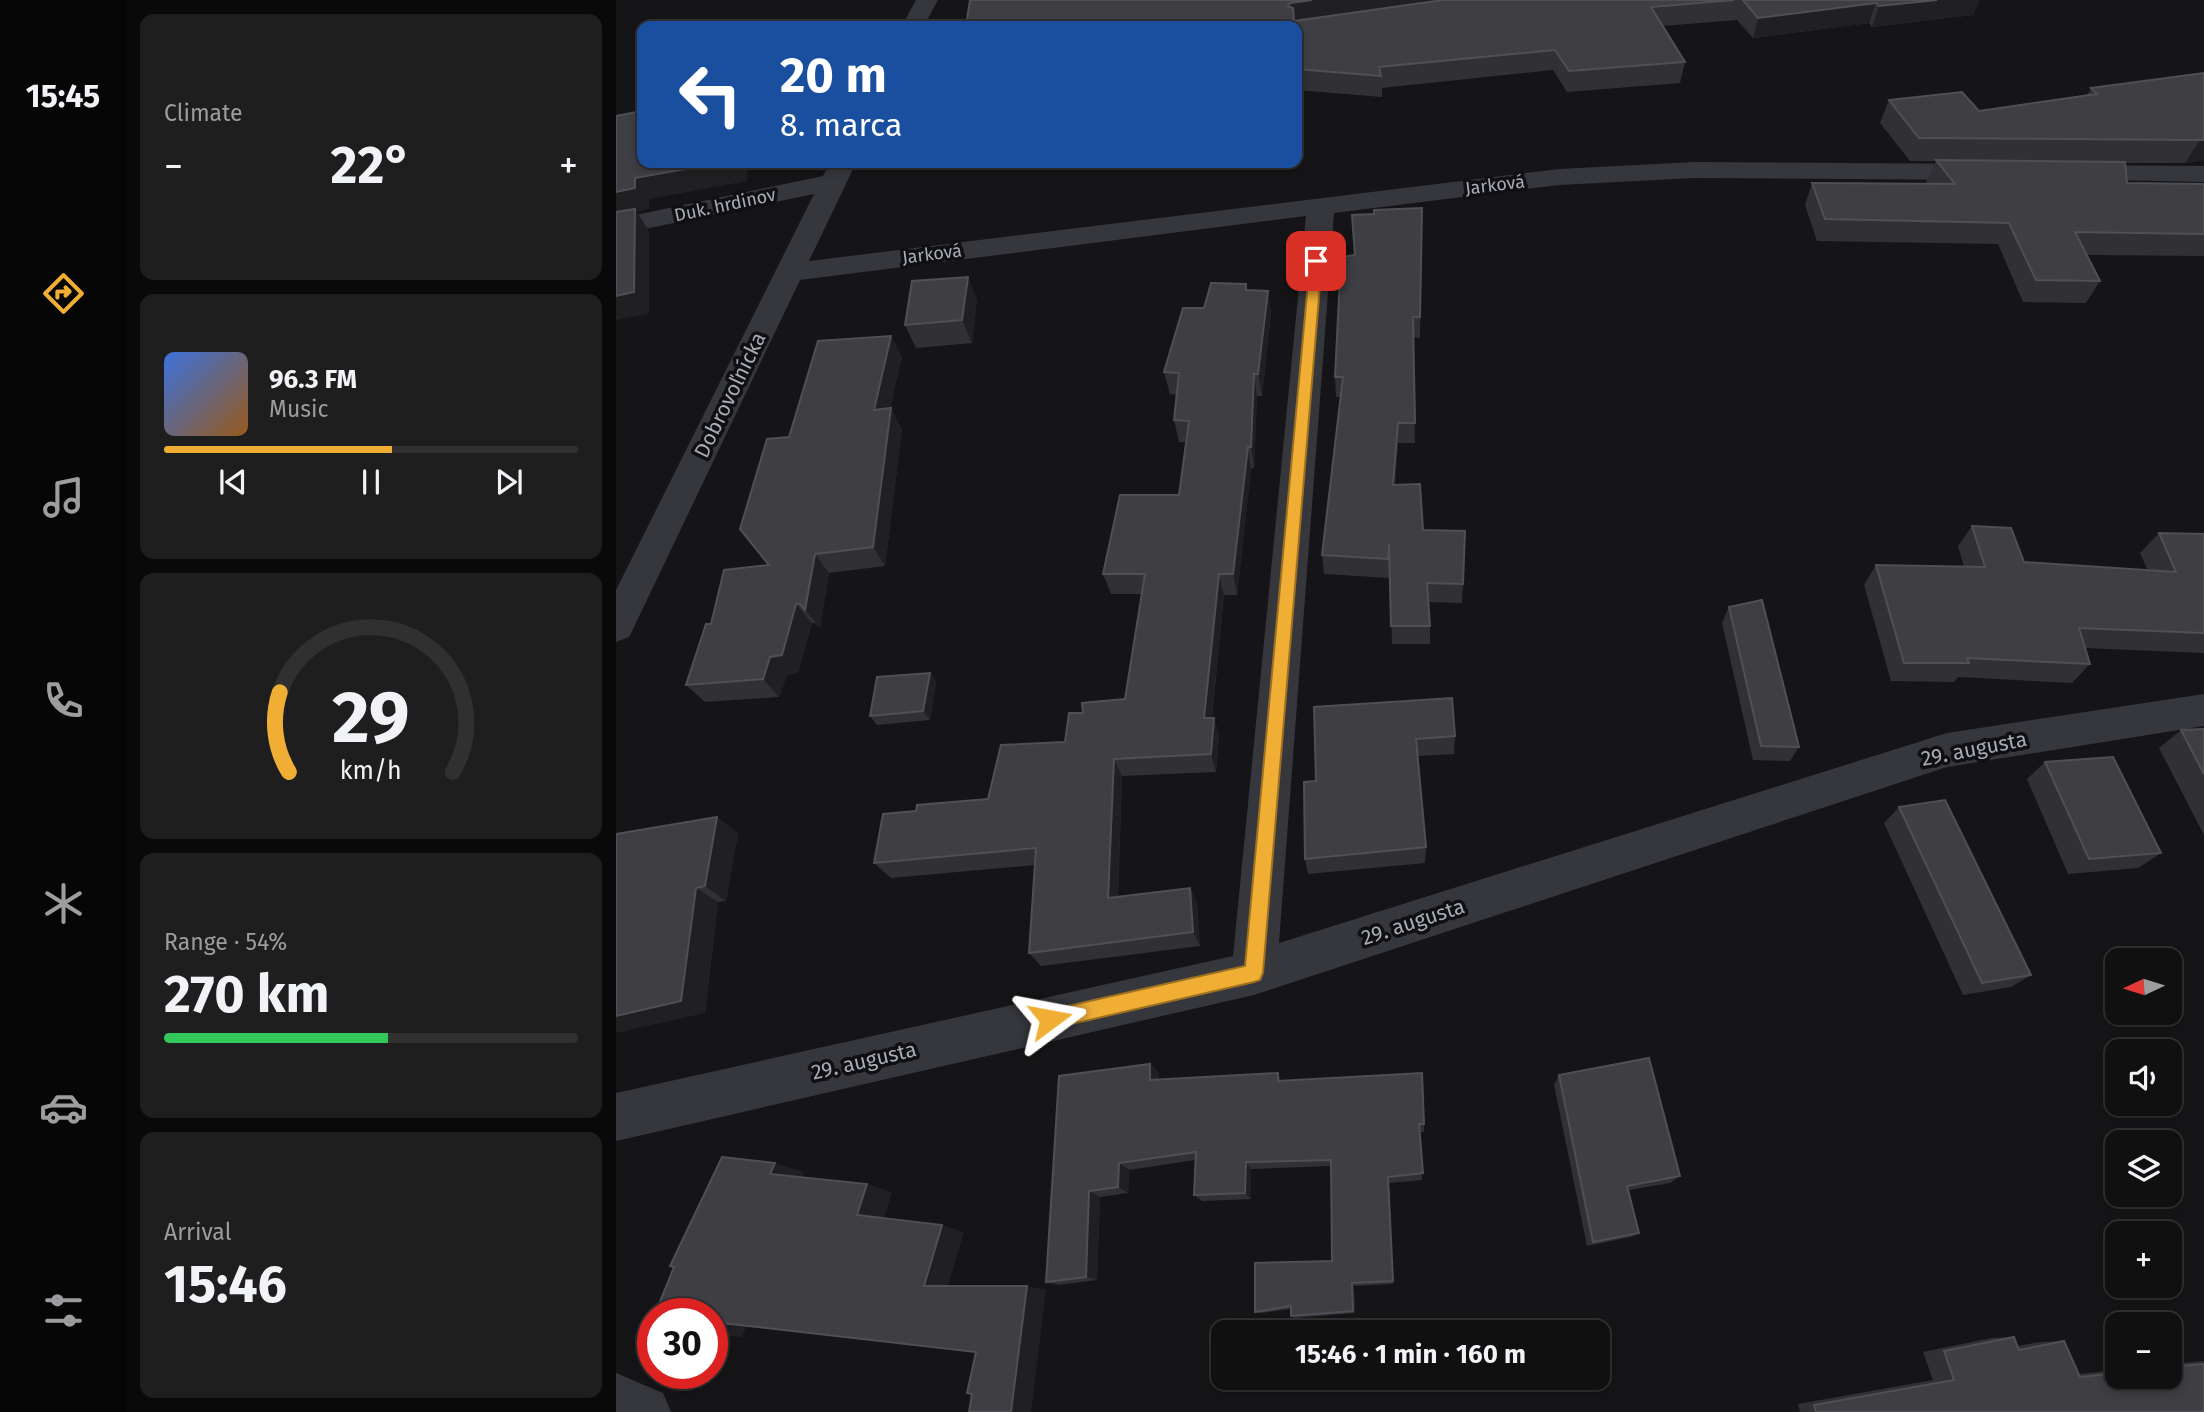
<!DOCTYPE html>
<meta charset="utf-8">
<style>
body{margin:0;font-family:"Fira Sans",sans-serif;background:#1e1e1f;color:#f1f3f6;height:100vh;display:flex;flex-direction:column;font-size:26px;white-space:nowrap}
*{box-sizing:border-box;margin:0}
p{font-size:23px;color:#9c9d9f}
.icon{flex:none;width:38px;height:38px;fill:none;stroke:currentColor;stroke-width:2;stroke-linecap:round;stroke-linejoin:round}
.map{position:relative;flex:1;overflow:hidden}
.details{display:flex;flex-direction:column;gap:14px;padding:14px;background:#090909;width:490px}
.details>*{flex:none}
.banner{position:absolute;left:21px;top:21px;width:665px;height:147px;border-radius:14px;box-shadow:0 4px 10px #0003,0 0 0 2px #303031;background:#1a4fa0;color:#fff;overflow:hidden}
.needle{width:46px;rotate:266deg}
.controls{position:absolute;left:1489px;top:948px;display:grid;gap:14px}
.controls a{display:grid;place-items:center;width:77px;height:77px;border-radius:14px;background:#101011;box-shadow:0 4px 10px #0003,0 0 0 2px #303031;font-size:35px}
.speed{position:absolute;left:21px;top:1298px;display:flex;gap:14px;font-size:35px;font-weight:700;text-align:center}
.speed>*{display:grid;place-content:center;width:91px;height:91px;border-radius:50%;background:#101011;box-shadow:0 4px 10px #0003,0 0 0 2px #303031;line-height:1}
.speed .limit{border:10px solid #d22;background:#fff;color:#111}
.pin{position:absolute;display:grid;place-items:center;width:60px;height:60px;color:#fff;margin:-30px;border-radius:14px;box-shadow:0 4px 10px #0006}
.me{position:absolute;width:77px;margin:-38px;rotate:77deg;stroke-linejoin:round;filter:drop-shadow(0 0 5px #0008)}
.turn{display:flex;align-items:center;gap:24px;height:147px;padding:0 28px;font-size:32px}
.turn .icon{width:91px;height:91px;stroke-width:2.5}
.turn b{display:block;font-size:49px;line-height:60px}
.big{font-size:52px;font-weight:700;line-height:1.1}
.details .card{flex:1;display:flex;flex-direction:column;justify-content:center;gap:10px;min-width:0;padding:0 24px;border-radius:14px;background:#1e1e1f}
.details .dial{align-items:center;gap:0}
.dial svg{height:182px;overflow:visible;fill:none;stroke:#303031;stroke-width:7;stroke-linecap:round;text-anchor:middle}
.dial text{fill:#f1f3f6;stroke:none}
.song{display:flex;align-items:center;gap:21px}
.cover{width:84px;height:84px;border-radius:10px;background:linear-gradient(135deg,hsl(220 70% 55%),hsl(30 70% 35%))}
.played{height:7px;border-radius:4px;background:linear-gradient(90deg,#f0ae34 55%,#303031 55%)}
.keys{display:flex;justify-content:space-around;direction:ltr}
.heat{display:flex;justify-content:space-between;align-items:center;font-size:38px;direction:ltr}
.charge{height:10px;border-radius:5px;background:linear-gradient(90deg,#34c759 54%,#303031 0)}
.trip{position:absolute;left:595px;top:1320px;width:399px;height:70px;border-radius:14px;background:#101011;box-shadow:0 4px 10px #0003,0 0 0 2px #303031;font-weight:700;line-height:70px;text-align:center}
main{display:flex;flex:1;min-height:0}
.menu{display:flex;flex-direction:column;width:126px;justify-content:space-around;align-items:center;background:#060607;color:#9c9d9f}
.menu .icon{width:49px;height:49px}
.menu .current{color:#f0ae34}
.menu b{font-size:32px;color:#f1f3f6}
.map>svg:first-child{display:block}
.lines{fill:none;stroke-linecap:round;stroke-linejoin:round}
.street{fill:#36373c;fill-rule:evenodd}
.wall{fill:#313135}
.shaded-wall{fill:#202023}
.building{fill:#3e3e43;stroke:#4e5055;stroke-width:2}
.route{fill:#f0ae34;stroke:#9c7122;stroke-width:2}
.labels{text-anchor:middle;stroke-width:7;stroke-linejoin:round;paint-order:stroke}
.far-street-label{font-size:18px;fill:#a7acb7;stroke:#101012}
.street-label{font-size:21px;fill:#a7acb7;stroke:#101012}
</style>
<main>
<nav class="menu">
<b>15:45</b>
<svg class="icon current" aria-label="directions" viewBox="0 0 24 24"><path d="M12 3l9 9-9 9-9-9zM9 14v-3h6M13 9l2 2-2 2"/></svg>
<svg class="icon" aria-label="music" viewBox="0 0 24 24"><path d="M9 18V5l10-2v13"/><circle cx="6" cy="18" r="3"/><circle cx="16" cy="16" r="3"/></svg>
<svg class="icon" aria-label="phone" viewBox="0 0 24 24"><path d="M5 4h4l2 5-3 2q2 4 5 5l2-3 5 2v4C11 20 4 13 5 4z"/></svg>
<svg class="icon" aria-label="climate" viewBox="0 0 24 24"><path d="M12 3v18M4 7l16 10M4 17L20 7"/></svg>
<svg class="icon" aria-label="car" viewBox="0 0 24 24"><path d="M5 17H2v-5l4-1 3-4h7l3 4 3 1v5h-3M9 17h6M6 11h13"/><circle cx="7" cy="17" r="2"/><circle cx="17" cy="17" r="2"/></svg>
<svg class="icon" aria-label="filters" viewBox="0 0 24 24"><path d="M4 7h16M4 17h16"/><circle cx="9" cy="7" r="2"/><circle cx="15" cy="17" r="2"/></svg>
</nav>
<section class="details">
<div class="card"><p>Climate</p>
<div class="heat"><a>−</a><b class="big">22°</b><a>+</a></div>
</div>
<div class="card">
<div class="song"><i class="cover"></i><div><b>96.3 FM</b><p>Music</p></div></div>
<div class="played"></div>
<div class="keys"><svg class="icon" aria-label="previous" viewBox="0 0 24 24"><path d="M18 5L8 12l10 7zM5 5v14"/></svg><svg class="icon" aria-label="pause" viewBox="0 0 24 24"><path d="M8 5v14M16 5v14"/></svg><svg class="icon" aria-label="next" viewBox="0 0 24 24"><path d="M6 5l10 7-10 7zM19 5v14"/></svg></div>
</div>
<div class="card dial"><svg viewBox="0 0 100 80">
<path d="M14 69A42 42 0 1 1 86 69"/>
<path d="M14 69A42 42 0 0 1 10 34" stroke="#f0ae34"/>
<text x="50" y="56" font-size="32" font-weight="700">29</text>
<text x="50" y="72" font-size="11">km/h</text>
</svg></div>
<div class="card"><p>Range · 54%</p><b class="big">270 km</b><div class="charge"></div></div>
<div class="card"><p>Arrival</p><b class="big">15:46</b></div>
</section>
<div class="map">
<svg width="1588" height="1412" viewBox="0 0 1588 1412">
<rect width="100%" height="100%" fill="#151517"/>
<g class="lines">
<g class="street">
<polygon points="300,0 322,0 308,26 286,26"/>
<polygon points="1078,162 1366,164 1375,166 1379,172 1375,178 1366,180 1078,178 943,185 718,213 663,943 1331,733 1588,694 1588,726 1331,767 638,995 0,1141 0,1093 617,956 690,216 184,280 18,627 13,637 0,642 0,590 198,194 0,235 0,219 207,176 214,163 240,163 193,261 943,169"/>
<polygon points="1458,165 1588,166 1588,182 1449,179 1445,173 1449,167"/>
<polygon points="0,1373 47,1393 55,1412 0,1412"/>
</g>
</g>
<g class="wall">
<polygon points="354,0 1363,0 1357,15 1256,27 1253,23 1137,38 1121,20 1046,26 1069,62 1064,83 951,92 937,70 766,88 766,97 681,90 681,26"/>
<polygon points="1588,73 1588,160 1569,163 1509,163 1511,183 1588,184 1588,256 1471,255 1484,281 1470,303 1407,302 1382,244 1201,241 1189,205 1196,183 1311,184 1310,182 1320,161 1294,161 1264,123 1273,100 1363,111 1471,95 1475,88"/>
<polygon points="806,208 804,338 797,337 799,443 782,443 779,485 807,530 847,584 846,603 812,602 814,626 814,644 776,644 774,564 773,578 708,574 706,555 724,397 720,397 719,377 739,255 758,214"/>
<polygon points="630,284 631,290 652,291 655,313 646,396 641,396 638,468 635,469 621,595 608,595 596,718 598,718 603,736 600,772 506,776 502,897 574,888 581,903 584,946 425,966 413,953 419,865 275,878 258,863 300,811 372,799 449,742 467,713 509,699 526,594 495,594 487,574 563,495 570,442 563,442 558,420 561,395 554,394 548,372 588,308"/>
<polygon points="361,299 356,343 300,348 289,325"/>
<polygon points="275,336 286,357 274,408 286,429 269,566 213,573 204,628 199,623 196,623 182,673 171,675 163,697 89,702 70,685 95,624 153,565"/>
<polygon points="1356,526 1408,562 1532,571 1524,553 1543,533 1588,534 1588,653 1469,648 1474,664 1456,683 1342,677 1338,682 1275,681 1248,585 1260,565 1348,567 1342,546"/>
<polygon points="1113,607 1183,747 1174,761 1137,760 1106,623"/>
<polygon points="314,673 320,682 314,720 261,725 254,716"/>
<polygon points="698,707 839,736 838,754 802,756 810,847 809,863 692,874 689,859 700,781"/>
<polygon points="1588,729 1588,835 1543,748 1565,730"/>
<polygon points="1429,762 1545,853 1522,868 1452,874 1411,779"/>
<polygon points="1283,807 1415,975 1395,987 1347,995 1268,823"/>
<polygon points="122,833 110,901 102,902 89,1013 0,834"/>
<polygon points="534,1064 543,1073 542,1080 662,1073 665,1081 808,1124 808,1132 804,1132 806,1180 773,1183 777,1284 738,1286 739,1313 679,1318 675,1316 675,1309 645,1313 639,1312 716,1261 715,1166 635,1169 635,1199 586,1201 578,1195 579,1160 513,1170 512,1193 484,1197 481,1280 443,1285 430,1282"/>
<polygon points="943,1075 1064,1176 1054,1183 1013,1190 1023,1233 1015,1237 971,1246 938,1085"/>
<polygon points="1398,1337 1402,1346 1423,1342 1448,1341 1462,1374 1502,1370 1502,1377 1554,1377 1554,1364 1588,1361 1588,1412 1184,1412 1182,1404 1317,1380 1307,1352 1375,1338"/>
</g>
<g class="shaded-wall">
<polygon points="696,0 838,0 673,26 672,6 674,3"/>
<polygon points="1321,0 1363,0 1357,15 1256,27 1263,6"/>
<polygon points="1260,3 1253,23 1137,38 1142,18"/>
<polygon points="1584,140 1588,140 1588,160 1569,163"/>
<polygon points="103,163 132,163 131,181 33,199 33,209 21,212 33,231 33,314 0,320 0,192 19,178"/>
<polygon points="352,277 361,299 356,343 346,320"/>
<polygon points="652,291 655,313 646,396 642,374"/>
<polygon points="275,336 286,357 269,431 258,410"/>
<polygon points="638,374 641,396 638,468 635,447"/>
<polygon points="275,408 286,429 269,566 257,547"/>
<polygon points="782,423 782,443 778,504 777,485"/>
<polygon points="632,447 635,469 621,595 617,574"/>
<polygon points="199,554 213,573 204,628 189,610"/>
<polygon points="603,574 608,595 594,736 588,718"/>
<polygon points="180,604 196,623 182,673 171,675 163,697 147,679 154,657"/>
<polygon points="314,673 320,682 314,720 307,711"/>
<polygon points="598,718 603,736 600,772 595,754"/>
<polygon points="498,759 506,776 501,912 492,898"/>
<polygon points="101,817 122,833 110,901 89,886"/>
<polygon points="80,888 102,902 89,1013 0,1033 0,1016"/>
<polygon points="574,888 581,903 584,946 577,932"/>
<polygon points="534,1064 543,1073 542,1089 534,1080"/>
<polygon points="630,1162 635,1169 635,1199 629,1193"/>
<polygon points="159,1163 188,1172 184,1182 154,1174"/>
<polygon points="503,1163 513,1170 512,1193 502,1187"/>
<polygon points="251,1184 276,1192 267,1222 241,1215"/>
<polygon points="473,1191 484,1197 481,1280 470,1277"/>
<polygon points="326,1225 348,1232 331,1289 308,1286"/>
<polygon points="736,1283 738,1286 739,1313 737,1311"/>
<polygon points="411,1286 430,1290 415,1412 395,1412"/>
<polygon points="97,1322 131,1324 126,1337 96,1335"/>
</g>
<g class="building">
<polygon points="354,0 696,0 674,3 672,6 677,8 678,21 827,0 1118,0 1035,7 1069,62 953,71 939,50 763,67 765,76 681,69 681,26 350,26"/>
<polygon points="1127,0 1321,0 1263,6 1260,3 1142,18"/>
<polygon points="1588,73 1588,140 1584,140 1303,138 1273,100 1346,92 1363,111 1481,94 1475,88"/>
<polygon points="26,111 26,163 103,163 19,178 19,188 0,192 0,116"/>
<polygon points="1320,160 1509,162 1511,183 1588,184 1588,234 1459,232 1484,281 1420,280 1393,223 1209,219 1196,183 1339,184"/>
<polygon points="806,208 804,317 797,317 799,423 782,423 777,485 804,484 807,530 849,531 847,584 811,583 814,626 775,626 773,544 772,559 706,555 727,377 719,377 725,257 739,255 736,215 758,214 758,210"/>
<polygon points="19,209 18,292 0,296 0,212"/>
<polygon points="352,277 346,320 289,325 296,281"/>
<polygon points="595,283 630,284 630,290 652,291 642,374 638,374 635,447 632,447 617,574 603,574 588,718 598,718 595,754 498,759 492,898 574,888 577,932 413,953 420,848 258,863 267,814 300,811 301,805 372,799 385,745 449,742 453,713 467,713 466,703 509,699 529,574 487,574 504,495 563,495 573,421 558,420 563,373 548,372 567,308 588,308"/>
<polygon points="275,336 258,410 275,408 257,547 199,554 189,610 184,604 180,604 166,655 154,657 147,679 70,685 90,624 95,624 108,570 153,565 124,529 151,439 173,437 202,341"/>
<polygon points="1356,526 1395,528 1408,562 1560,572 1543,533 1588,534 1588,633 1463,628 1474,664 1351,658 1353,663 1288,663 1260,565 1369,567"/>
<polygon points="1146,600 1183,747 1145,746 1113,607"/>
<polygon points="314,673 307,711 254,716 261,677"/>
<polygon points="836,698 839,736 800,739 810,847 689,859 688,782 700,781 698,707"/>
<polygon points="1588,729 1588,774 1565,730"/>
<polygon points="1497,757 1545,853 1473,859 1429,762"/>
<polygon points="1329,800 1415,975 1366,983 1283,807"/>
<polygon points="101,817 89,886 80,888 65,1001 0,1016 0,834"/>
<polygon points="1033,1058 1064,1176 1011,1186 1023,1233 977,1242 943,1075"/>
<polygon points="534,1064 534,1080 662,1073 662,1081 806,1073 808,1124 803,1124 807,1173 772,1177 777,1281 736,1283 737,1311 675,1316 675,1306 639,1312 639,1263 716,1261 715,1160 630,1162 629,1193 578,1195 580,1152 503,1163 502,1187 473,1191 470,1277 430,1282 443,1076"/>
<polygon points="106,1157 159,1163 154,1174 251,1184 241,1215 326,1225 308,1286 411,1286 395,1412 353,1412 356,1394 351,1393 360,1352 97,1322 96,1324 96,1314 39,1314 58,1267 54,1266"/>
<polygon points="37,1319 37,1328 33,1328"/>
<polygon points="1398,1337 1403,1350 1448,1341 1464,1377 1502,1373 1502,1377 1554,1377 1554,1367 1588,1364 1588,1412 1200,1412 1198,1405 1338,1380 1328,1351"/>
</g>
<polygon class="route" points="700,258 706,261 647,973 644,980 638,982 434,1029 427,1026 424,1019 427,1013 434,1010 629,966 694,261"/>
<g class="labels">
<g class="far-street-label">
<text transform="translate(879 185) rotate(-7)" y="6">Jarková</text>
<text transform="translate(109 205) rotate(-12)" y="6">Duk. hrdinov</text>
<text transform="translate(316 254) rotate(-7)" y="6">Jarková</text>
</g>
<g class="street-label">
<text transform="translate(114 395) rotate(-64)" y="7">Dobrovoľnícka</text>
<text transform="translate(1358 749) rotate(-11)" y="7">29. augusta</text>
<text transform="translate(797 922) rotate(-18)" y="7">29. augusta</text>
<text transform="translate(248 1061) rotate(-13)" y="7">29. augusta</text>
</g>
</g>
</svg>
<div class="controls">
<a><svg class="needle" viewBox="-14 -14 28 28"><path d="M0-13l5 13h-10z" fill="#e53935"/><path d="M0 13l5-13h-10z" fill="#9c9d9f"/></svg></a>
<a><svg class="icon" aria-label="sound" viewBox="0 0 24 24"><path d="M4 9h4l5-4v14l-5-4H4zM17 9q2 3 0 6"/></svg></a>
<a><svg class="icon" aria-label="layers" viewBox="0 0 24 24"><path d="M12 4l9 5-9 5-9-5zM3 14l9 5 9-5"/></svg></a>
<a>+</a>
<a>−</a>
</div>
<div class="speed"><div class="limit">30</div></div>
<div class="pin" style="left:700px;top:261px;background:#d93025"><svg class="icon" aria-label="arrive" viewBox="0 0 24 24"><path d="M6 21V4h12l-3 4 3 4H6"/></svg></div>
<svg class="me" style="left:434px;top:1019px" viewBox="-20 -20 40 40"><path d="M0-17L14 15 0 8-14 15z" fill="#f0ae34" stroke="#fff" stroke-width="4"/></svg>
<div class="trip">15:46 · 1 min · 160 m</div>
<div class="banner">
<div class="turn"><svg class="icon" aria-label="left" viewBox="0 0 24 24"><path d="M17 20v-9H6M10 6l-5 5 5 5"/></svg><div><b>20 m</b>8. marca</div></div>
</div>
</div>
</main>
